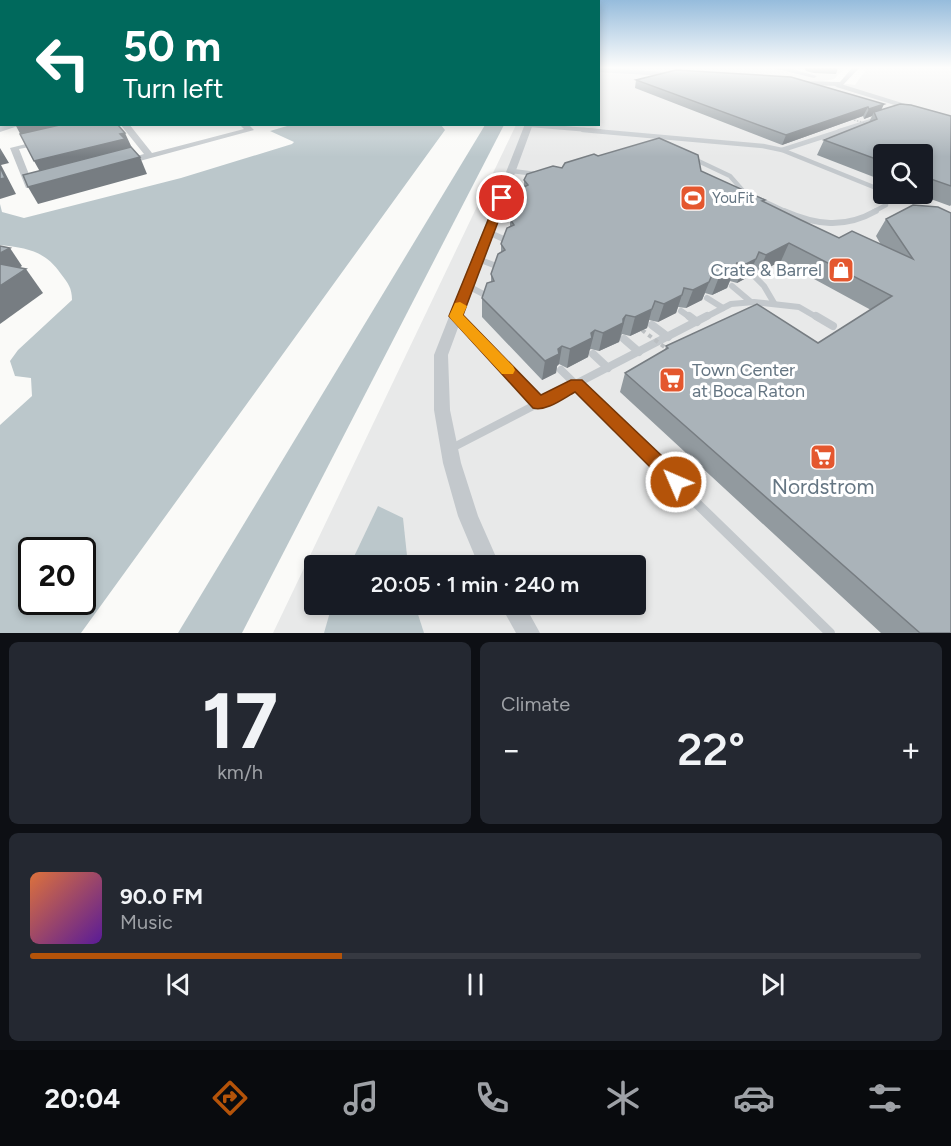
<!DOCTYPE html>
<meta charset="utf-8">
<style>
body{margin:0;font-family:Figtree,sans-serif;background:#242831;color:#f1f3f6;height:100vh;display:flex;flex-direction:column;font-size:22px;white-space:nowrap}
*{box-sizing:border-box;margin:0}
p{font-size:20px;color:#9ea1a6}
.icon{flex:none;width:33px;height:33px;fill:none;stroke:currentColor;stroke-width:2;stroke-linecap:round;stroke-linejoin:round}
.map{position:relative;height:633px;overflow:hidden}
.details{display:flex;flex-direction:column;gap:9px;padding:9px;background:#0d0f14;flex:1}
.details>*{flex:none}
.banner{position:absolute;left:0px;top:0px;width:600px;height:126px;box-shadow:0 3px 9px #0003;background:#00695c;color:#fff;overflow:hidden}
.buttons{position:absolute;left:873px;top:144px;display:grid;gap:12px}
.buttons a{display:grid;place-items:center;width:60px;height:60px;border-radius:6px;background:#171b24;box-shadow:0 3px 9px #0003;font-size:30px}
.speed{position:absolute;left:18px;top:537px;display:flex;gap:12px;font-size:30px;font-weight:700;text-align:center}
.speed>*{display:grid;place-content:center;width:78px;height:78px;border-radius:50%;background:#171b24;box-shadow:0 3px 9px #0003;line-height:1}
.speed .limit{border:3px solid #111;border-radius:9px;background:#fff;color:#111}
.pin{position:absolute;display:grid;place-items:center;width:51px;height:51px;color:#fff;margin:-26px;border:3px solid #fff;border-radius:50%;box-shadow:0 2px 6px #0007}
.me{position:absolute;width:66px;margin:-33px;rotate:315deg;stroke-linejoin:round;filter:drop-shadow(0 0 4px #0008)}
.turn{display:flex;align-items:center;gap:21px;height:126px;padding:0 24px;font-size:27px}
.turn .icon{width:78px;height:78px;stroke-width:2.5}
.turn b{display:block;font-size:42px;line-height:51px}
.big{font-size:45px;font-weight:600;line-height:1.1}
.details .card{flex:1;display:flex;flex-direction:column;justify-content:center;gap:9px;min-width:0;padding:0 21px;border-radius:9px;background:#242831}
.details .dial{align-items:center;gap:0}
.dial b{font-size:78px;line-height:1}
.song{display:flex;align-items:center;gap:18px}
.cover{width:72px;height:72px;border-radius:9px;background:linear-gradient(135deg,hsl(20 70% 55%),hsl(270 70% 35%))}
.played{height:6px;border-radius:3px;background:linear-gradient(90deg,#b45309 35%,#363941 35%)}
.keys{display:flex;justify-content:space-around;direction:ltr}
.heat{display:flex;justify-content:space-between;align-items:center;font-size:33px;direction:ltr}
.details .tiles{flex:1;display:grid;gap:9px;grid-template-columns:1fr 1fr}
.card:last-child{grid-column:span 2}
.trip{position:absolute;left:304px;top:555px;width:342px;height:60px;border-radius:6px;background:#171b24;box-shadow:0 3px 9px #0003;font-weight:600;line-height:60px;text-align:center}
.menu{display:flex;height:96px;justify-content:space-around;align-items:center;background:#090b0e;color:#9ea1a6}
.menu .icon{width:42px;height:42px}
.menu .selected{color:#b45309}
.menu b{font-size:27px;color:#f1f3f6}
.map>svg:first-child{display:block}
.built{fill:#e8e9e9;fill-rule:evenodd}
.water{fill:#bbc7cb;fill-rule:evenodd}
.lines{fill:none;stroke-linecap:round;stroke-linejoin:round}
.service-far4{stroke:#c3c8cc;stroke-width:4}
.service-far3{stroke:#c3c8cc;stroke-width:4.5}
.service-far2{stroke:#c3c8cc;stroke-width:6}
.service-far1{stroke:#c3c8cc;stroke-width:8}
.service{stroke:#c3c8cc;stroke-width:10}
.minor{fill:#c3c8cc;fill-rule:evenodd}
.tertiary{fill:#c3c8cc;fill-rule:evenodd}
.path-bridge-far1{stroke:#bbbfc2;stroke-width:1.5;stroke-dasharray:1.5 1.5;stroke-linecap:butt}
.path-bridge{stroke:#bbbfc2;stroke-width:4;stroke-dasharray:4 4;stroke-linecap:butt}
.wall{fill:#929a9f}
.shaded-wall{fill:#777d82}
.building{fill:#aab3b9;stroke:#777d82;stroke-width:1.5}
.route{fill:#b45309;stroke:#753606;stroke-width:1.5}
.slow{fill:#f59e0b}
.labels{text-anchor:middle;stroke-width:6;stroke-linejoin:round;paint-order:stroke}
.far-poi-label{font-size:15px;fill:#657683;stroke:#fff;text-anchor:start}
.poi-label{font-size:18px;fill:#657683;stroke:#fff;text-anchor:end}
.near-poi-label{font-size:21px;fill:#657683;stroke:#fff}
</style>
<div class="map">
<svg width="951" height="633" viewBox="0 0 951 633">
<rect width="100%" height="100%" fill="#fafaf8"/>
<path class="built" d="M599,68h246l-11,11 -11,2 32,4 12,-17h84v565h-678l243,-508 82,-1zM884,154h38v40h-38zM315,566h321v38h-321z"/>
<g class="water">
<path d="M441,125l4,5 -364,503h-81v-208l32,-29 -1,-18 -16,-2 -5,-15 8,-11 54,-50c0,-12 -4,-17 -11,-26 -16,-23 -33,-26 -61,-29v-41l2,8 22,6 157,-40 111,-34 2,-2 -24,-11 24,-7zM32,550h50v52h-50z"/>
<polygon points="485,125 504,125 242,633 178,633"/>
<polygon points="378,506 403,518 408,565 350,565"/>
<polygon points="332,605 415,605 424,633 324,633"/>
</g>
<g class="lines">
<g class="service-far4">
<polyline points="837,85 908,107"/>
<polyline points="529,125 600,131"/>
<polyline points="839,131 877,119"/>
</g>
<g class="service-far3">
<polyline points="583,130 763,146 782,150"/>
<polyline points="844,130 782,150 876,188 886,198 886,205 873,212"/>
<polyline points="692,158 730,176 744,192"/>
<polyline points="512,171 536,174"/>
<polyline points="502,198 522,200"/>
<polyline points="757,198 787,212"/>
<polyline points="497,210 502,212"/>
</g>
<g class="service-far2">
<polyline points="499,211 515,219"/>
<path d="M784,211c32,14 60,18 92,0"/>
<polyline points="488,232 508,241"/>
<polyline points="478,259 499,267"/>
<polyline points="753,275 764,286 774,303"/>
<polyline points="468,286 489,297"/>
<polyline points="732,286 751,302"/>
<polyline points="707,298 723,308"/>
<polyline points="681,311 691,318"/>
<polyline points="456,316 458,318"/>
<polyline points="704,318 731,304 754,302 799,307 818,318"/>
</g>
<g class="service-far1">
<polyline points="456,316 539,403"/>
<polyline points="689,316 697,322"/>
<polyline points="816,316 833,326"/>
<polyline points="652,325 668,337"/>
<polyline points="624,339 639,352"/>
<polyline points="593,354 608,368"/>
<polyline points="561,370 648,455"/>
<polyline points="450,449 707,316"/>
</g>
<polyline class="service" points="646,454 830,633"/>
<g class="minor">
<polygon points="598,68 681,73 684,75 681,77 598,72"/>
<polygon points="773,68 787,68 817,76 814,78"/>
<polygon points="852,68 859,68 842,86 796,85 793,83 796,81 840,82"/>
<rect x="0" y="93" width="2" height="4"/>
<polygon points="120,124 129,124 152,153 244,129 239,124 248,124 254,130 125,165 121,162 122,160 144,154"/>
<polygon points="525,124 533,124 448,355 450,410 461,463 478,516 500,566 479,566 458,516 443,463 434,410 434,355"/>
<polygon points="42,140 46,142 45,144 19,149 32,182 38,185 26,188 10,148"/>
<polygon points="500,604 524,604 540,633 516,633"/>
</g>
<polygon class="tertiary" points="6,124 24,124 0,132 0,126"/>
<polyline class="path-bridge-far1" points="854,120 869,124"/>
<polyline class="path-bridge" points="642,330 667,349"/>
</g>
<g class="wall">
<polygon points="804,68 838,68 836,74 814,73 806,71"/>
<polygon points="636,80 884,104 881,110 951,116 951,205 950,206 917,194 922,194 922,154 884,154 884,181 817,155 824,140 869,122 872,116 864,119 863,116 782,145 635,88"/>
<polygon points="598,156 701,171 765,200 764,203 839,238 881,245 876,236 886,219 913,205 951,633 881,633 620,392 625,373 665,350 666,346 818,343 871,310 781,261 758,273 751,270 748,277 737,283 730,281 727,288 712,295 705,293 702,300 686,308 678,307 676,313 658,322 649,320 647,328 630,336 622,334 619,342 599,351 591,349 589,350 588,357 567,368 559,364 557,366 556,373 542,380 482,317 482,298 491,282 491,274 501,252 501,244 510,227 510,219 518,206 518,197 524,187 524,180 562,168"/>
</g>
<g class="shaded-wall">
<polygon points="884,104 879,114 874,112 872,116 864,119 869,109"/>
<polygon points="868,107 863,116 782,145 786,135"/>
<polygon points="21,124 96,124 24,141 16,126"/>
<polygon points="125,133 132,148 43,177 34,161"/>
<polygon points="0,148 9,163 1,165 16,194 0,199"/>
<polygon points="140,157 147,174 38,204 28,187"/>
<polygon points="789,243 781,261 758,273 766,255"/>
<polygon points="10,248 22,266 0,281 0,253"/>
<polygon points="756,259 748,277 737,283 744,265"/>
<polygon points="26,269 43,293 0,324 0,286"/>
<polygon points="734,270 727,288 712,295 719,277"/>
<polygon points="712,275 702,300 686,308 693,290"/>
<polygon points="682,295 676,313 658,322 664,304"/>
<polygon points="652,309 647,328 630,336 635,317"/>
<polygon points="626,315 619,342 599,351 603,333"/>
<polygon points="595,330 588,357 567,368 570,349"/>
<polygon points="562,346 559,364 557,366 556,373 542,380 545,361"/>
</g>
<g class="building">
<polygon points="676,70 791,77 884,104 869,109 868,107 786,135 636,80"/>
<polygon points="900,104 911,105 951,116 951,186 922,176 922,154 884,154 884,162 824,140 877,119 874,112"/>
<polygon points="64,124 117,124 125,133 120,134 125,139 34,161 20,134"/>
<polygon points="659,138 698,155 701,171 765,200 762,201 801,220 839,238 852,231 913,259 886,219 913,205 938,207 951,213 951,633 920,633 625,373 668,348 666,346 757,304 818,343 892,296 789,243 766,255 759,252 756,259 744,265 737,263 734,270 719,277 712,275 709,282 693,290 684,288 682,295 664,304 655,301 652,309 635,317 626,315 623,319 623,323 603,333 595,330 591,333 592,338 570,349 562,346 558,349 559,354 545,361 482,298 487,283 494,281 491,274 498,254 505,250 501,244 507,228 514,225 510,219 515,207 521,204 518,197 522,188 528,185 524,180 527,174 553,166 562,168 565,163 594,154 598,156"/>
<polygon points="131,147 140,157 28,187 23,175"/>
<polygon points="0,167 5,178 0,179"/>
<polygon points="0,246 10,248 0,253"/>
<polygon points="0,264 26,269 0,286"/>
</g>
<linearGradient id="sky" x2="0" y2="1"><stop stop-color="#96bcdc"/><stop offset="0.43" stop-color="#fdfdfc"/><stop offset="1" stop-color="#fdfdfc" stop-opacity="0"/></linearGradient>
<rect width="951" height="157" fill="url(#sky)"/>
<path class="route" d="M502,195l5,3 -44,117 78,80 30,-15h11l101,96 3,6 -3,5 -7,3 -6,-3 -95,-95c-11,6 -29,20 -42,16l-84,-92 48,-118z"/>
<polygon class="slow" points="460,302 467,306 463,315 513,366 515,370 513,374 502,374 451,319 449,316 455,303"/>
<defs>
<g id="stadium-square" transform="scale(1.35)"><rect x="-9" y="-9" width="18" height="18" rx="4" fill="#e4572e" stroke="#fff"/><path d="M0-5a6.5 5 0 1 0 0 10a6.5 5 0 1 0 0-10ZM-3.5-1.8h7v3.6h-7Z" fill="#fff"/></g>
<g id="shop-square" transform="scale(1.35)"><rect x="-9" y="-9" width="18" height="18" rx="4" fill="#e4572e" stroke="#fff"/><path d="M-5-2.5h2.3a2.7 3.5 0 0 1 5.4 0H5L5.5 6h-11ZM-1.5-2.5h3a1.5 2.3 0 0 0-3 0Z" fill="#fff"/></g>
<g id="supermarket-square" transform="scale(1.35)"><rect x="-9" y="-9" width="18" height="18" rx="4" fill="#e4572e" stroke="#fff"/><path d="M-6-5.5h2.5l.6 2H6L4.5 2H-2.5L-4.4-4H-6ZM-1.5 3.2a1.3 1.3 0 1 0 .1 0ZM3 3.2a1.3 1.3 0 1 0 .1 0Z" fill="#fff"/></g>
</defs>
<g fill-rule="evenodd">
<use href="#stadium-square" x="693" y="198"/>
<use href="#shop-square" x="841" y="270"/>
<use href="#supermarket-square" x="672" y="380"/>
<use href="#supermarket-square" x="823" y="457"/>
</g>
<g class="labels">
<g class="far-poi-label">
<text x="712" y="203">YouFit</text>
</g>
<g class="poi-label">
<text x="822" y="276">Crate &amp; Barrel</text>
<text x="692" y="376" text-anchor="start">Town Center<tspan x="692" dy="21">at Boca Raton</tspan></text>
</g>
<g class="near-poi-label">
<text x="823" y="494">Nordstrom</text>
</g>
</g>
</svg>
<div class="buttons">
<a><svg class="icon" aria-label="search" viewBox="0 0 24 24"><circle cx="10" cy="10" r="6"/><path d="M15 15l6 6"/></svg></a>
</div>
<div class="speed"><div class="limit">20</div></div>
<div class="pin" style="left:502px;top:198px;background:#d93025"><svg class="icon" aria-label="arrive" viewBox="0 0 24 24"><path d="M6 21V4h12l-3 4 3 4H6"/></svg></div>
<svg class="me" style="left:676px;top:482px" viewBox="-20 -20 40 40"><circle r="17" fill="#b45309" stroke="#fff" stroke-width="3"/><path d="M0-11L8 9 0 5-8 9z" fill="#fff"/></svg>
<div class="trip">20:05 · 1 min · 240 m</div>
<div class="banner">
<div class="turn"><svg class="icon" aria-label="left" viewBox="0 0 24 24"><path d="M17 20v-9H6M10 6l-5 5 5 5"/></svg><div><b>50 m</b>Turn left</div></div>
</div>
</div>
<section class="details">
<div class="tiles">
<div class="card dial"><b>17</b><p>km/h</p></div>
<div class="card"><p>Climate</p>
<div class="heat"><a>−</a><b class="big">22°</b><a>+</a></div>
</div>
<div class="card">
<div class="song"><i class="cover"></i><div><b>90.0 FM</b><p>Music</p></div></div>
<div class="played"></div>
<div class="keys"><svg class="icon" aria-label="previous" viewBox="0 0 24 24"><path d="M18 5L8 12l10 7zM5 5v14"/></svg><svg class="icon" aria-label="pause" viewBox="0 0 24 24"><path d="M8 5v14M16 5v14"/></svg><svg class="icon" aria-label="next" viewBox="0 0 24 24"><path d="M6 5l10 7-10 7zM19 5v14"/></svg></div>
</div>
</div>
</section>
<nav class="menu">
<b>20:04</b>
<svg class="icon selected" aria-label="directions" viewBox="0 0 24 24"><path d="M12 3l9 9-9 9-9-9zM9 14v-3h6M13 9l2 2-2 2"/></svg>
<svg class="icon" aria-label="music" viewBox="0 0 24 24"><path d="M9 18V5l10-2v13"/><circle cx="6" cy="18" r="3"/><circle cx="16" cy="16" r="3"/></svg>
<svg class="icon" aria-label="phone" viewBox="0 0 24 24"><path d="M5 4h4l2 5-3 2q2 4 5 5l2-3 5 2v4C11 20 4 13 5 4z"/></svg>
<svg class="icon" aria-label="climate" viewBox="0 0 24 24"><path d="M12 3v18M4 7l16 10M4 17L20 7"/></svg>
<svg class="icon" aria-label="car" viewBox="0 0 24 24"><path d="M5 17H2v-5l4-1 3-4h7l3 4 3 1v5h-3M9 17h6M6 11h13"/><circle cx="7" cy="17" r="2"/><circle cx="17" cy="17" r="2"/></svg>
<svg class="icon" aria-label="filters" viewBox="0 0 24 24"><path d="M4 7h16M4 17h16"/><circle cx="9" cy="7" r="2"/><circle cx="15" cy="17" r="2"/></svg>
</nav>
